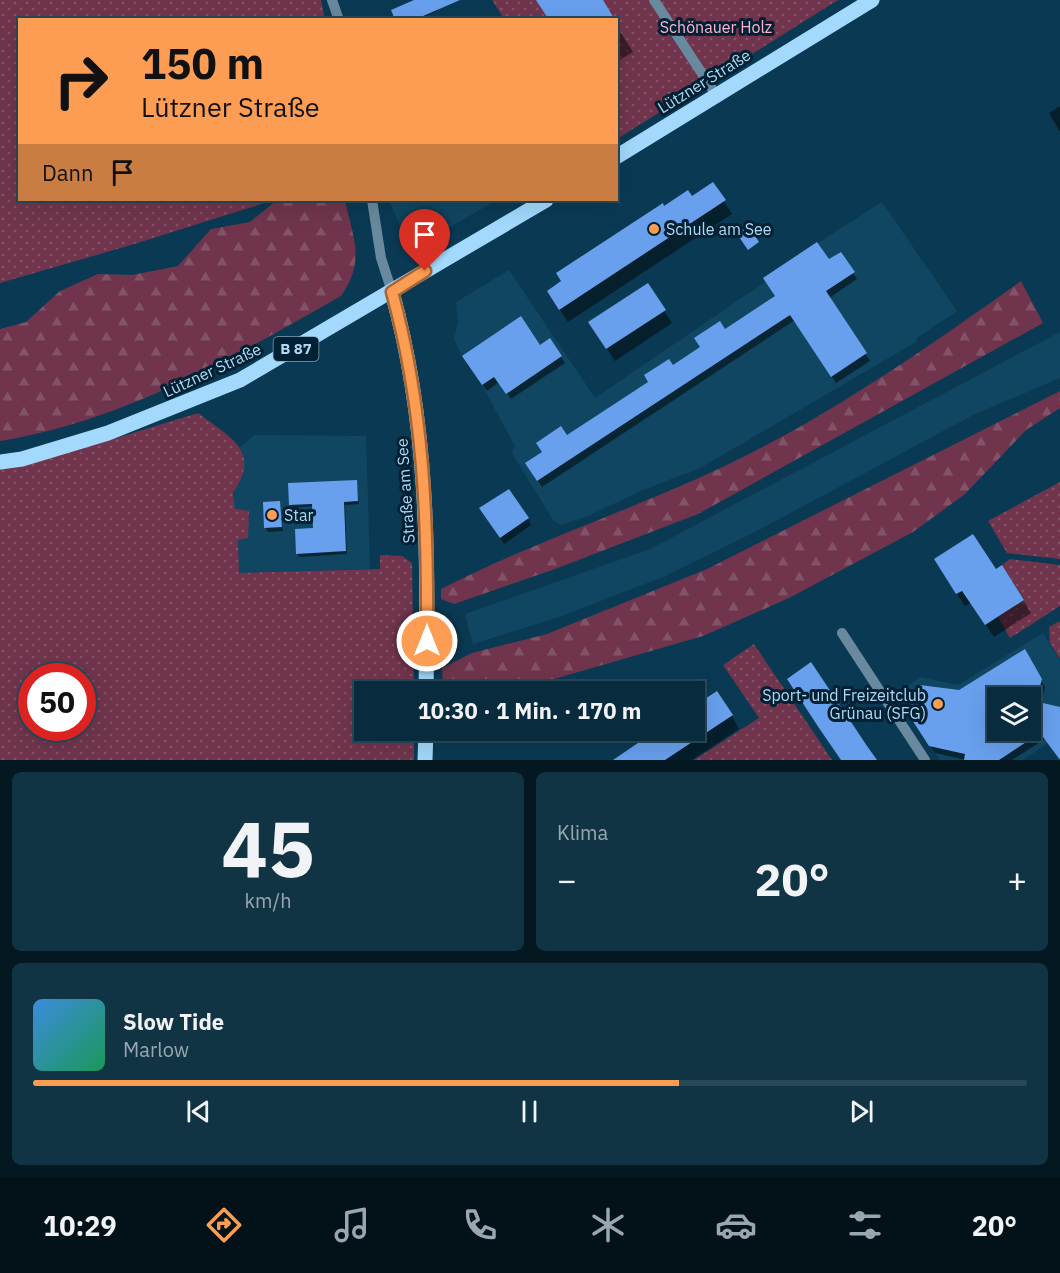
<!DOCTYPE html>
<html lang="de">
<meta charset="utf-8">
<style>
body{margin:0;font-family:"IBM Plex Sans",sans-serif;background:#113445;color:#f1f3f6;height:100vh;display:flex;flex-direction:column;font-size:22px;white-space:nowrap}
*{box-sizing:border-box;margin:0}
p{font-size:20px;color:#98a7b0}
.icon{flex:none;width:33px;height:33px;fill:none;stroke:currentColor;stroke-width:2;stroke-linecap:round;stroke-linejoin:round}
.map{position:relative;height:760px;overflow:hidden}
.panel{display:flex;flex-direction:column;gap:12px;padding:12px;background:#041822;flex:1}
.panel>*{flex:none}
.banner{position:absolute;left:18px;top:18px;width:600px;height:183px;border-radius:0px;box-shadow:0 6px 24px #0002,0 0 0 2px #294858;background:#fc9d53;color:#111;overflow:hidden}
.controls{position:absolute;left:987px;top:687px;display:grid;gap:12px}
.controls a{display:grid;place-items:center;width:54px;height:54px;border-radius:0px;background:#082c3e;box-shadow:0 6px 24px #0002,0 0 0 2px #294858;font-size:30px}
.speed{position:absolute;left:18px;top:663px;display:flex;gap:12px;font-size:30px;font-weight:700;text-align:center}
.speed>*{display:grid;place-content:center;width:78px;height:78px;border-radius:50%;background:#082c3e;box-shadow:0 6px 24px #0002,0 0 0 2px #294858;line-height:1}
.speed .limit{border:9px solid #d22;background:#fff;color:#111}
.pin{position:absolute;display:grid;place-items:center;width:51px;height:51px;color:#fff;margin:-62px -26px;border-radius:50% 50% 50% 0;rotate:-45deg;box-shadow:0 0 6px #0007}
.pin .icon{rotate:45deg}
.me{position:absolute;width:66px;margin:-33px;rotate:0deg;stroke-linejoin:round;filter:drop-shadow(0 0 4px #0008)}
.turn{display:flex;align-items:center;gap:21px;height:126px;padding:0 24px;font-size:27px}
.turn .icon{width:78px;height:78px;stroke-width:2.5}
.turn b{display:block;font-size:42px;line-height:51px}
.then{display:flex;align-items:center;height:57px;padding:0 24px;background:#0003;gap:12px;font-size:22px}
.big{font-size:45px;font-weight:700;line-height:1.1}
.panel .tile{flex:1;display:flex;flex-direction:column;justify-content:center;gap:9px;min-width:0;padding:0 21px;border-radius:9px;background:#113445}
.panel .dial{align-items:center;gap:0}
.dial b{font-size:78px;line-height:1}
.song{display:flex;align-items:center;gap:18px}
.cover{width:72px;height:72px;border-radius:9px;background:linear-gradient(135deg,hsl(210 70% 55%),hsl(150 70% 35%))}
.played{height:6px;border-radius:3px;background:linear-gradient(90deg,#fc9d53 65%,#294858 65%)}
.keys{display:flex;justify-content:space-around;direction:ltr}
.heat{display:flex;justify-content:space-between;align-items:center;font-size:33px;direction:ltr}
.panel .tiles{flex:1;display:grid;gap:12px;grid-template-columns:1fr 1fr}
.tile:last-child{grid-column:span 2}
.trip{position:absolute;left:354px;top:681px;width:351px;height:60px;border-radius:0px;background:#082c3e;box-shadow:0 6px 24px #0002,0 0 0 2px #294858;font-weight:700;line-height:60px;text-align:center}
.tab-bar{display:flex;height:96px;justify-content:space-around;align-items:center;background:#031219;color:#98a7b0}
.tab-bar .icon{width:42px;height:42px}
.tab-bar .on{color:#fc9d53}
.tab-bar b{font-size:27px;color:#f1f3f6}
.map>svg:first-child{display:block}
.built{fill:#104662;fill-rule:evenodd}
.green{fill:url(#green-dots);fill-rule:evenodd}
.forest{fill:url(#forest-firs)}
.shadow{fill:#0007;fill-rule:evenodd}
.building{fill:#68a0ed}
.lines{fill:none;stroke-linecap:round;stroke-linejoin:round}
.minor{stroke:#68899e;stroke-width:10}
.major{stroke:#a2d9fc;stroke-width:15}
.route-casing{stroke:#a46636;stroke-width:15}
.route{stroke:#fc9d53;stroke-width:10}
.poi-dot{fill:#fc9d53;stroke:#002134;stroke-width:2}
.labels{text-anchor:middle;stroke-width:6;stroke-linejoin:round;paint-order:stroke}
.shield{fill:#002134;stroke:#7ca1b9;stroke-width:1.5}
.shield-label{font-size:15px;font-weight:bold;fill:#b1d8f2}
.park-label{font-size:16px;fill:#ffb2cc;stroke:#002134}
.street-label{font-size:16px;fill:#b1d8f2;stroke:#002134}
.poi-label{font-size:16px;fill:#b1d8f2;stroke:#002134;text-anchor:start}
</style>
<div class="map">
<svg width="1060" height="760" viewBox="0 0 1060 760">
<defs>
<pattern id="green-dots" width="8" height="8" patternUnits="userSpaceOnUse" patternTransform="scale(1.5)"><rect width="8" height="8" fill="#70354d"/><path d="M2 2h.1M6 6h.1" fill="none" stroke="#825267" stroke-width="1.8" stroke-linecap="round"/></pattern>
<pattern id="forest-firs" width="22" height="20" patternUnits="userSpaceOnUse" patternTransform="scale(1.5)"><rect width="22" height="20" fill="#70354d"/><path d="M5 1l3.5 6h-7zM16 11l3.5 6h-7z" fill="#825267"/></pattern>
</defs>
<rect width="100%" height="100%" fill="#0a3a53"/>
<g class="built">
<polygon points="389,200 497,200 441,232 419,240 403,234"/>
<polygon points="882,202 957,311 918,337 916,342 702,467 641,491 588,516 560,525 553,520 512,453 515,446 482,385 462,356 454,339 458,323 456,302 509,270 595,398 765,282 763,278"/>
<polygon points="1060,332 1060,378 975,414 755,532 663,577 556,618 473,644 465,614 650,549"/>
<polygon points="254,435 366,436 370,569 239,573 231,456"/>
<path d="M1043,633l17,28v74l-37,25h-83l-35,-51 -3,-14 3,-7 16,-11 37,8zM998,698h32v32h-32z"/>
</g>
<g class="green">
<polygon points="0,0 321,0 325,19 20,20 20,200 274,200 131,245 0,283"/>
<polygon points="492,0 838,0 617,139 616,20 504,19"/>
<path d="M198,413c32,25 64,37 35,80l2,16 14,2 -1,27 -10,2 1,33 141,-4v-14l22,1 10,7 2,128 -50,1v38l50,1v29h-414v-292l110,-28zM32,676h50v52h-50z"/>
<polygon points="1060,482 1060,559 1007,553 988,521"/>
<polygon points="1010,559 1060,565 1060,606 1010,638 998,617 1024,599 1002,565"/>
<polygon points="1060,621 1060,659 1050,643 1049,627"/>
<polygon points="754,644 832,760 694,760 759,718 723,665"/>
</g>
<g class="forest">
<path d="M277,200h68c8,39 21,60 -4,96 -107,61 -217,125 -341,145v-112l26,-7 34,-31 38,-17 34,1 46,-9 33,-37 39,-7z"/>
<path d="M1021,281l22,42 -345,191 -143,55 -101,35 -13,-5v-10c101,-52 211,-85 312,-137 94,-48 182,-110 268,-171z"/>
<polygon points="1060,391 1060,408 1026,430 965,494 913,532 789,598 703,636 540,683 477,692 443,687 442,668 472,653 547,634 707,569"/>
</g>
<g class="shadow">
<polygon points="417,0 435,0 439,10 417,20 396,20"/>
<polygon points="616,25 633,52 616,62"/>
<polygon points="1060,106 1060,132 1049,113"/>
<polygon points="713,184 732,214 568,322 556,304 664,208 692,198"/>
<polygon points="828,262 853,273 857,279 829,298 870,361 836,383 795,320 542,487 531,470 567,437"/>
<polygon points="664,311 672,323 615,361 598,335"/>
<polygon points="540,347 561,357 565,363 511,399 499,382 487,391 468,363"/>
<polygon points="356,481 359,504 345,505 347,554 299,557 297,554 315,529 314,506 292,508 290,504"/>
<polygon points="279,502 283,531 268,532 266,528"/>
<polygon points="485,515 528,519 531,525 504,544"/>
<polygon points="996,571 1023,600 1031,613 994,637 971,603 965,606 943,573"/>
<path d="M1024,651l21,36 -4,17 19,4v52l-15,-21 -33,21h-46l-31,-7 -24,-38 48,-24zM998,698h32v32h-32z"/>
<polygon points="732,716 739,729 692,760 616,760"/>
</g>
<g class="building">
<polygon points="414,0 460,0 414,20 395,20 391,10"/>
<polygon points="536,0 603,0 615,20 549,20"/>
<polygon points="713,182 726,200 559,310 547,291 561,281 556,273 663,203 664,206 688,190 692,196"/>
<polygon points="749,226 759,242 748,250 737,234"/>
<polygon points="817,242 829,259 841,252 855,272 826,291 867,353 831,377 790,315 537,481 525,463 542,452 536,443 561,426 567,435 648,382 644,375 669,359 673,365 700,347 694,338 720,321 725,329 775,296 763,278"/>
<polygon points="648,283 666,310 606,349 588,322"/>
<polygon points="521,316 540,345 550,338 562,356 506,394 494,377 482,385 462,356"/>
<polygon points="357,480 358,501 344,502 346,551 296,554 295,529 313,528 312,504 289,505 288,483"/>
<polygon points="509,489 529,518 500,538 479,508"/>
<polygon points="280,501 282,527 264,528 263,502"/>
<polygon points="973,534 996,569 1002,565 1024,600 985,625 962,591 956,594 934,559"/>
<polygon points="1025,649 1042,679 1037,698 998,698 998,730 1030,730 1030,700 1060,707 1060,760 1040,733 999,760 964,760 965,754 929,746 905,709 916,702 920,685 959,690"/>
<polygon points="811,662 867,746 877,760 841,760 819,728 787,679"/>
<polygon points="717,691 733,715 665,760 613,760 657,730 694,730 694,706"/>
</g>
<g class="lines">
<g class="minor">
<polyline points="332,0 339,20"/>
<polyline points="654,0 716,95"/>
<polyline points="372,200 381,258 392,292"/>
<polyline points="842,633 925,760"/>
</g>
<g class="major">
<polyline points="616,157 872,0"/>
<path d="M392,292c37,133 36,263 34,400"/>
<polyline points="0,462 22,459 108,433 240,380 546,200"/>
<polyline points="425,760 426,730"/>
</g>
</g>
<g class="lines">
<g class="route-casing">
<path id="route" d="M425,271l-33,21c32,116 36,229 35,349"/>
</g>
<use href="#route" class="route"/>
</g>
<g class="poi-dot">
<circle cx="654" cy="229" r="6"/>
<circle cx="272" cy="515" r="6"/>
<circle cx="938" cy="704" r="6"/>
</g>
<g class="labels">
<rect class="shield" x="273.5" y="337" width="45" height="24" rx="4.5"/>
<g class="shield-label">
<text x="296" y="354">B 87</text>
</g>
<g class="park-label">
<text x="716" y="33">Schönauer Holz</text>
</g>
<g class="street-label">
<text transform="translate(704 81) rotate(-32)" y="6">Lützner Straße</text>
<text transform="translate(212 370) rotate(-25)" y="6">Lützner Straße</text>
<text transform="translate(405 491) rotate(-94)" y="6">Straße am See</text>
</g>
<g class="poi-label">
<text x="666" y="235">Schule am See</text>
<text x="284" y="521">Star</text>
<text x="926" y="701" text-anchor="end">Sport- und Freizeitclub<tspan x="926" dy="18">Grünau (SFG)</tspan></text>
</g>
</g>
</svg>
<div class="controls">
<a><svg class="icon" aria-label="layers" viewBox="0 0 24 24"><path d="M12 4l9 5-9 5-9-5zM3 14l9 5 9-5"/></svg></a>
</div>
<div class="speed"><div class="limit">50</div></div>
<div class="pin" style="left:425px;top:271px;background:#d93025"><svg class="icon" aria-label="arrive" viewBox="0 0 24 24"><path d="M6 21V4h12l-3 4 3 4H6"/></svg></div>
<svg class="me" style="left:427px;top:641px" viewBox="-20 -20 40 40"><circle r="17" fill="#fc9d53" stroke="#fff" stroke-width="3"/><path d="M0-11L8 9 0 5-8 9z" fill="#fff"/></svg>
<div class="trip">10:30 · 1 Min. · 170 m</div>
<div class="banner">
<div class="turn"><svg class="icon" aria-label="right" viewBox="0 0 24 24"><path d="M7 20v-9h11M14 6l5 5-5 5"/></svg><div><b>150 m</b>Lützner Straße</div></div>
<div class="then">Dann<svg class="icon" aria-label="arrive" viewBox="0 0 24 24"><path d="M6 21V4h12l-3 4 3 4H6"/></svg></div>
</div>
</div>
<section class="panel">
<div class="tiles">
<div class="tile dial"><b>45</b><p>km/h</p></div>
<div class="tile"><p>Klima</p>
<div class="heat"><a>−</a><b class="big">20°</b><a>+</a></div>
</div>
<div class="tile">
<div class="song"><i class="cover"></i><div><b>Slow Tide</b><p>Marlow</p></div></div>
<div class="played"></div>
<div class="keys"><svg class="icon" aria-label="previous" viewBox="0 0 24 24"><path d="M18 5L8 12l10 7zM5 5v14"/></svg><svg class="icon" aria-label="pause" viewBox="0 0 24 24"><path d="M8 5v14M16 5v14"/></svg><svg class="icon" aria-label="next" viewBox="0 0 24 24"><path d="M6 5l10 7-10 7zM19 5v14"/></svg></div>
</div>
</div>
</section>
<nav class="tab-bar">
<b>10:29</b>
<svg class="icon on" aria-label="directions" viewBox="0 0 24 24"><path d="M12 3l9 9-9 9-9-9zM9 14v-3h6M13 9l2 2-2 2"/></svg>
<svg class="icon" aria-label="music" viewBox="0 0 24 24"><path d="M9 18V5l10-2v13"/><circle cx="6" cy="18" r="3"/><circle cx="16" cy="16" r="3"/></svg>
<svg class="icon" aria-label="phone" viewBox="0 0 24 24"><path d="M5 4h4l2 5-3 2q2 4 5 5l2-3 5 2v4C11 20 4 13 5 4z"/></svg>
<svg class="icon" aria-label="climate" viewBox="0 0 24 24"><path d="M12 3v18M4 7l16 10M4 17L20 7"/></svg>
<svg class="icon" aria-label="car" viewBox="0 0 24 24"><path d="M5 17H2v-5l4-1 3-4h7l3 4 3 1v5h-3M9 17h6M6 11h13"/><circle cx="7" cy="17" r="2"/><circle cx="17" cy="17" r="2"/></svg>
<svg class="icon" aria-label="filters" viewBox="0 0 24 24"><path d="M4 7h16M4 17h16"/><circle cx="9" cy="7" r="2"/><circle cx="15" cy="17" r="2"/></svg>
<b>20°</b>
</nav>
